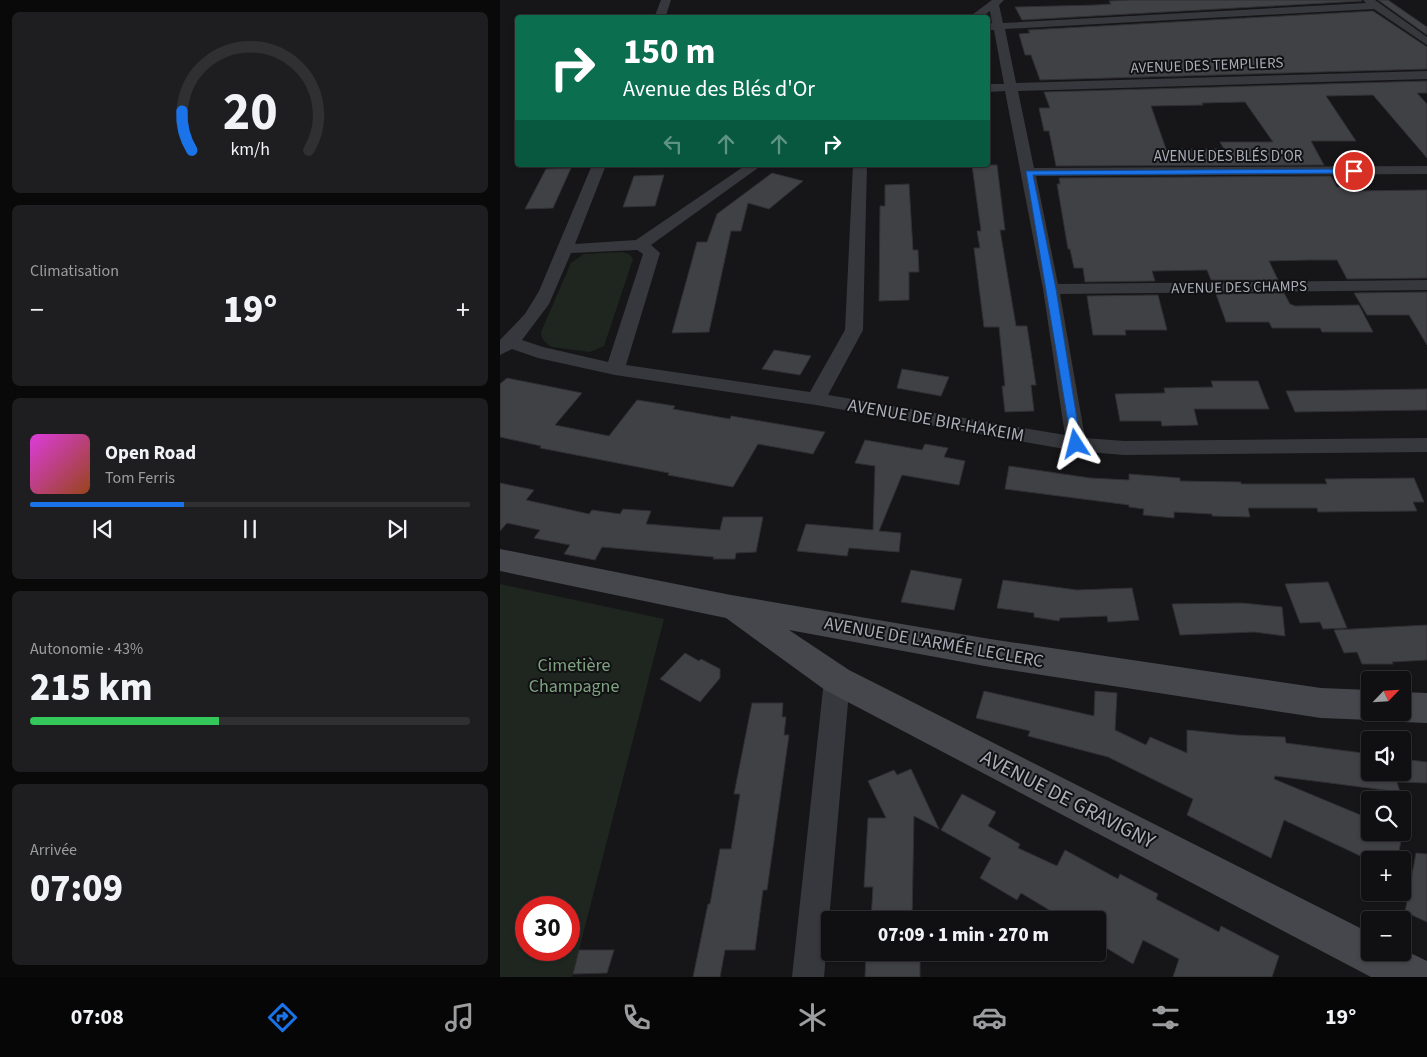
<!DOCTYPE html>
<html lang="fr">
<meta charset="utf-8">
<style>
body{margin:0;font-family:"Source Sans 3",sans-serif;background:#1e1e20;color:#f1f3f6;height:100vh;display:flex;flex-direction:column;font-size:19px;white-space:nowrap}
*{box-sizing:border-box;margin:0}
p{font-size:16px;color:#9c9d9f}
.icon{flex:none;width:28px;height:28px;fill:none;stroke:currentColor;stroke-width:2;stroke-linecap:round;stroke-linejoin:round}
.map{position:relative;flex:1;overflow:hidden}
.side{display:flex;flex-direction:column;gap:12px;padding:12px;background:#09090a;width:500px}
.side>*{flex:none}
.banner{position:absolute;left:15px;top:15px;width:475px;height:152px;border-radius:5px;box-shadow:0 1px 4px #0004,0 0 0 1px #303032;background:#0b6e4f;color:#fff;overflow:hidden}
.needle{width:32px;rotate:65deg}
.buttons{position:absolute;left:861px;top:671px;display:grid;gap:10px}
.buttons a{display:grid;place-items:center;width:50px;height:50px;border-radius:5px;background:#101012;box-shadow:0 1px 4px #0004,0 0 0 1px #303032;font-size:25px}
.speed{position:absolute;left:15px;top:896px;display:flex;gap:10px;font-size:25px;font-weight:700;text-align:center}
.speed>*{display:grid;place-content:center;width:65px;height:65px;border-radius:50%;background:#101012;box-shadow:0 1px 4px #0004,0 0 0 1px #303032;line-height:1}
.speed .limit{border:8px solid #d22;background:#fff;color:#111}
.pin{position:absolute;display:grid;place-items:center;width:42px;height:42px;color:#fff;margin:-21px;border:2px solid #fff;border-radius:50%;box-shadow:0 1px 5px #0007}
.me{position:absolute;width:55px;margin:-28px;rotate:351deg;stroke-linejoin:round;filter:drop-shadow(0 0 4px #0008)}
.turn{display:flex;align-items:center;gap:18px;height:105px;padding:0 25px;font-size:22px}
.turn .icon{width:65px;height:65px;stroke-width:2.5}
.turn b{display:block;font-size:35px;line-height:42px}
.lanes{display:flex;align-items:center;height:48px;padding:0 25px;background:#0003;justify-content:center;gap:25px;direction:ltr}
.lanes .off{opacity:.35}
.big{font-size:38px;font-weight:800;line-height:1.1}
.side .widget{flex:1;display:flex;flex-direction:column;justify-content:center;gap:8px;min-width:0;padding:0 18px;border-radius:8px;background:#1e1e20}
.side .dial{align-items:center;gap:0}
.dial svg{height:130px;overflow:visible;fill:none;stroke:#303032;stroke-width:7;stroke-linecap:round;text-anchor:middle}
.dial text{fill:#f1f3f6;stroke:none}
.song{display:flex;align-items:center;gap:15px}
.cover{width:60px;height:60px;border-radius:8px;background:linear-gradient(135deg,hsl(300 70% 55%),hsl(20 70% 35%))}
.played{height:5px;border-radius:2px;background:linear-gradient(90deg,#1a73e8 35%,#303032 35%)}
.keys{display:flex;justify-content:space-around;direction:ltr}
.heat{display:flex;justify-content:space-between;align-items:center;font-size:28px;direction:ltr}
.charge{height:8px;border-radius:4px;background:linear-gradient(90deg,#34c759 43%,#303032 0)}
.trip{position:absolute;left:321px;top:911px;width:285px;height:50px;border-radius:5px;background:#101012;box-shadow:0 1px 4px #0004,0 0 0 1px #303032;font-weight:800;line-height:50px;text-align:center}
.dock{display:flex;height:80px;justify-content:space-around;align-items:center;background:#060607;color:#9c9d9f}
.dock .icon{width:35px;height:35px}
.dock .selected{color:#1a73e8}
.dock b{font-size:22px;color:#f1f3f6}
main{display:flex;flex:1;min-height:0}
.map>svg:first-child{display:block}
.green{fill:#1e261f;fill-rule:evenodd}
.building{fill:#404145;stroke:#303034;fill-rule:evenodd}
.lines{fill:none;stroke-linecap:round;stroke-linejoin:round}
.street{fill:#37383d;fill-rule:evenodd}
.secondary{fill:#45474d;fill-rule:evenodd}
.route{fill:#1a73e8;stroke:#114b97}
.labels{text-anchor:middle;stroke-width:4;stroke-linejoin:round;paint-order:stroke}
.far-street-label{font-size:15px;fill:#a8adb8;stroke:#111113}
.street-label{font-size:18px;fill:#a8adb8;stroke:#111113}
.park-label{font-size:18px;fill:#7fa381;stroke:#111113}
.near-street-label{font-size:21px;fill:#a8adb8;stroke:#111113}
</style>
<main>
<section class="side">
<div class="widget dial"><svg viewBox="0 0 100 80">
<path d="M14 69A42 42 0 1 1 86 69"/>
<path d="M14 69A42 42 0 0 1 8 45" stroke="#1a73e8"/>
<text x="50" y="56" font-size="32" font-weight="700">20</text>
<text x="50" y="72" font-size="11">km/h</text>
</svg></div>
<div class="widget"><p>Climatisation</p>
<div class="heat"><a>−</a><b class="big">19°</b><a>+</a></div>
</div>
<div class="widget">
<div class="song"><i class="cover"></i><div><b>Open Road</b><p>Tom Ferris</p></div></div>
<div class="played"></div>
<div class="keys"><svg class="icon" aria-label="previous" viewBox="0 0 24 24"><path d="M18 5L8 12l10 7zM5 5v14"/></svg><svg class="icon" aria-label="pause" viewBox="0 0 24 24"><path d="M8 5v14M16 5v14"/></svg><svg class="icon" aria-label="next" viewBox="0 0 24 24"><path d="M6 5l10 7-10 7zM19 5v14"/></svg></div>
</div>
<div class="widget"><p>Autonomie · 43%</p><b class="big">215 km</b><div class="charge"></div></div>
<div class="widget"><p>Arrivée</p><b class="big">07:09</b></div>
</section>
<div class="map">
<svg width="927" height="977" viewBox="0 0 927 977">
<rect width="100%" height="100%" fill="#161618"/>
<g class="green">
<path d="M122,252l7,2 4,5 -29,87 -14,6 -38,-5c-7,-4 -11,-8 -11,-15l30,-69 13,-9z"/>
<path d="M0,584l164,35 -92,358h-72zM26,908h43v42h-43z"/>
</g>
<g class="building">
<polygon points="630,0 861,0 862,1 522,20 515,7 596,5 611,4 609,1"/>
<polygon points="878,0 888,0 927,27 927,35"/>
<polygon points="873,11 927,47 927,69 540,80 531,55 525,55 519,34 530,33 528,30"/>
<path d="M927,81v12h-10l10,11v54l-54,-63 -47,1 30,45h-45l13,24 -268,1 -7,-35h-5l-5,-23h11l-6,-16zM745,102l28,40h-53l4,7h-58l-15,-43 52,-1 -1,-2z"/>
<polygon points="472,165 497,165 505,230 500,230 516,326 527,326 536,385 531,385 534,411 505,412 502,386 505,386 499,327 484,327 474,248 480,248 477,231 481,231"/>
<polygon points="71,168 53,208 25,209 46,169"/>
<polygon points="272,173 303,181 269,209 248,203 241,231 231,231 209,332 172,333 197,242 207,242 217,214"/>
<polygon points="164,175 155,206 123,207 134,176"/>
<polygon points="831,176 837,187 848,187 851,191 927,190 927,278 847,279 837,260 809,260 769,261 778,280 711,280 707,270 652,271 655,281 585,282 583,268 574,268 570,249 568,249 557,184 560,184 559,178"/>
<polygon points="409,184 413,250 418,250 419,272 409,272 409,300 379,301 380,206 385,206 385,185"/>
<polygon points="927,292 927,345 909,315 867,315 854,293"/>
<polygon points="784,293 790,304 795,306 859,305 873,332 822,332 820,328 772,328 769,322 726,322 716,294"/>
<polygon points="658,295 667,330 625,330 626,335 593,335 587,296"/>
<polygon points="274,350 311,356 300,375 262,369"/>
<polygon points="402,369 449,377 441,396 397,388"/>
<polygon points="7,378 82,393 55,425 109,436 137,400 175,406 173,409 230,419 231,416 325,432 313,454 258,444 233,487 168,475 169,473 40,448 41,446 0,437 0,384"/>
<polygon points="711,381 758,381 769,409 694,409 698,425 662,426 661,421 620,421 615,394 665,393 664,388 713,387"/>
<polygon points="927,389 927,410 795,412 786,391"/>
<polygon points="365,440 422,450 425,444 448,448 444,457 465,461 459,485 402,475 379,531 401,533 399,552 349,548 347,556 297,551 306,524 373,530 375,466 355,463"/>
<polygon points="509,466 590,478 629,480 629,474 680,478 680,481 741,482 741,484 827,484 825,479 914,478 924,502 913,502 917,511 818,512 817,508 748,508 750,517 712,516 712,514 674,512 674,518 643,515 644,509 629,507 629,505 505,489"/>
<polygon points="0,483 34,490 26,500 89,514 92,510 120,514 123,509 151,511 146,524 220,530 223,517 263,517 256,552 236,553 235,559 213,559 214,557 102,547 95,560 64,554 70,545 34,538 40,530 7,523 0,531"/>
<polygon points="411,570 462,579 454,610 401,602"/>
<polygon points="503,580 577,590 632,588 639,620 608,622 607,616 560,618 559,621 534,617 534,613 497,608"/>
<polygon points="828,582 847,628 823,629 820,622 800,623 785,584"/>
<polygon points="742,603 782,607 785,636 754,632 680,635 672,604"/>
<polygon points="927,625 927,660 892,662 893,664 862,664 857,652 844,653 834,630"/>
<polygon points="185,653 199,661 201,659 220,669 220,678 200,702 160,679"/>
<polygon points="484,691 594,716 595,691 617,693 615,730 646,745 650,737 687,753 687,730 736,735 785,737 786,743 870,754 870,772 902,772 902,759 927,762 927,783 897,782 900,792 775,776 774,779 870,819 870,832 903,832 897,860 869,860 784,820 771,858 687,815 693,799 608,757 528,736 530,731 476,718"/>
<polygon points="252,703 283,703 282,717 286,717 284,735 289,735 267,890 263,890 255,950 225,950 220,977 193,977 208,904 210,904 220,849 231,849 240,794 234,794"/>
<polygon points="411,769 439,829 414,816 412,920 371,920 373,887 364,887 368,818 386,818 368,781 394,770 397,775"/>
<polygon points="462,794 496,812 488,826 520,844 518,848 557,866 565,850 618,879 620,874 658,894 656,899 719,932 721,926 779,956 772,977 673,977 679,959 643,940 633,964 598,943 598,920 566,920 521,893 517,900 480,878 491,858 441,830"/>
<polygon points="916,853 927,854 927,922 905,912"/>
<polygon points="79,950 114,950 107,973 73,974"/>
<polygon points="366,952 420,952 420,977 365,977"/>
</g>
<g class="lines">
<g class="street">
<polygon points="161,0 171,0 165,18 154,18"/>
<path d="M492,0h12l-5,5 4,18 363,-20 -3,-3h12l52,37v8l-53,-36 -369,20 11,54 411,-12v8l-409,12 16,77 393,-2v8l-391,2 22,108 369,-4v10l-367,4 25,144 39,3 303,-3v14l-303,3 -48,-4 -260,-46 -201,-30 -77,-17 -26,-9 -12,6v-15l25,-26 14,-23 53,-126h14l-31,79 61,-4 110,-75h16l-111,80 9,8 -34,112 184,27 35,-62 8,-165h14l-4,165 -35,65 237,40 -22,-146 -38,-198 -17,1v-8h16l-10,-54h-6v-6l4,-1 -2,-12 -9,7h-13zM137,250l6,4 -35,108 -65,-15 -21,-7 27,-36 22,-51z"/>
<polygon points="337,669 346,672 350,680 324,977 292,977 324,680 328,672"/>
</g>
<g class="secondary">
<polygon points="0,549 231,595 490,639 821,688 870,690 870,712 883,712 882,715 870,720 821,718 490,667 289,630 349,670 870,933 870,952 902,952 902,949 927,961 927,977 871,977 325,690 226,618 0,571"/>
<polygon points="902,692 927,693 927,723 902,722 890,718 888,712 902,712"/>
</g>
</g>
<polygon class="route" points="854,169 858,171 857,173 533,175 556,289 581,444 576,447 572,446 526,171"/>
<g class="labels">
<g class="far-street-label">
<text transform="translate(707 65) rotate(-2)" y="5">AVENUE DES TEMPLIERS</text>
<text x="728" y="161">AVENUE DES BLÉS D'OR</text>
<text transform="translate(739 287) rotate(-1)" y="5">AVENUE DES CHAMPS</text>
</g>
<g class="street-label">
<text transform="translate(436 420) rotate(10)" y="6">AVENUE DE BIR-HAKEIM</text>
<text transform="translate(434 642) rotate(10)" y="6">AVENUE DE L'ARMÉE LECLERC</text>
</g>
<g class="park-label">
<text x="74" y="671">Cimetière<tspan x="74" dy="21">Champagne</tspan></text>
</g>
<g class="near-street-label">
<text transform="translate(568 799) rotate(27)" y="7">AVENUE DE GRAVIGNY</text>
</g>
</g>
</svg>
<div class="buttons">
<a><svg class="needle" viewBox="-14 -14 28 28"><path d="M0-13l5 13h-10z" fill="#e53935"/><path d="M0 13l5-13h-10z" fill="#9c9d9f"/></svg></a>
<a><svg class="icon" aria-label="sound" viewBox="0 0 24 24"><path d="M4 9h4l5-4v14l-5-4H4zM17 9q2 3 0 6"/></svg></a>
<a><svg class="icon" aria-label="search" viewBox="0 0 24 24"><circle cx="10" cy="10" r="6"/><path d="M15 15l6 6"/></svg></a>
<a>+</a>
<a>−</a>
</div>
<div class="speed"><div class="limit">30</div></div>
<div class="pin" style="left:854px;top:171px;background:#d93025"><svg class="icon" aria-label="arrive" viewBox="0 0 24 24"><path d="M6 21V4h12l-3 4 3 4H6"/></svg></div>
<svg class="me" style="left:576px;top:444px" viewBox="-20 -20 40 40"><path d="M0-17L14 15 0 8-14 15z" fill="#1a73e8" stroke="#fff" stroke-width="4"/></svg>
<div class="trip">07:09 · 1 min · 270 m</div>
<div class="banner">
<div class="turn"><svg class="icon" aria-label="right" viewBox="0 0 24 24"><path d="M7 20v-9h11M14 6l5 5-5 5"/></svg><div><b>150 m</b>Avenue des Blés d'Or</div></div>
<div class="lanes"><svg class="icon off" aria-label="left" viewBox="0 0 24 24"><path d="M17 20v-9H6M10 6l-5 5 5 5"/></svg><svg class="icon off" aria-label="ahead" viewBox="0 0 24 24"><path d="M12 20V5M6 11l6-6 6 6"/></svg><svg class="icon off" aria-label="ahead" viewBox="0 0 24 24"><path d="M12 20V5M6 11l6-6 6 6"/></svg><svg class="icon" aria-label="right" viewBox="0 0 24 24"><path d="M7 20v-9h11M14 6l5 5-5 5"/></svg></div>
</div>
</div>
</main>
<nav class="dock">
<b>07:08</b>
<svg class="icon selected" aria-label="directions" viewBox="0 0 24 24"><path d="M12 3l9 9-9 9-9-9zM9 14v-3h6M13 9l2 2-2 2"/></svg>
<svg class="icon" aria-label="music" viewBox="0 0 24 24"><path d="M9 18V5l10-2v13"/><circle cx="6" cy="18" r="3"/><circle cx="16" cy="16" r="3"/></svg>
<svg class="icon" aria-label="phone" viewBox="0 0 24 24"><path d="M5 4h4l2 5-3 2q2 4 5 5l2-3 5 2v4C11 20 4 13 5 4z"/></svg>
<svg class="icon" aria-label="climate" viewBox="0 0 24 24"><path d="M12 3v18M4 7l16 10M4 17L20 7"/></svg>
<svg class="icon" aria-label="car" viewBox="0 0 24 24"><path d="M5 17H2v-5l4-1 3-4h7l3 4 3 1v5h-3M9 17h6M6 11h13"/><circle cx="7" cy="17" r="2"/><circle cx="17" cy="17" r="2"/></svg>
<svg class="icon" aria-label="filters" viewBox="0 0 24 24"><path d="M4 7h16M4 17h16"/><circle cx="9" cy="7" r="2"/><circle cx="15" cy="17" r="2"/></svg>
<b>19°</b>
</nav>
